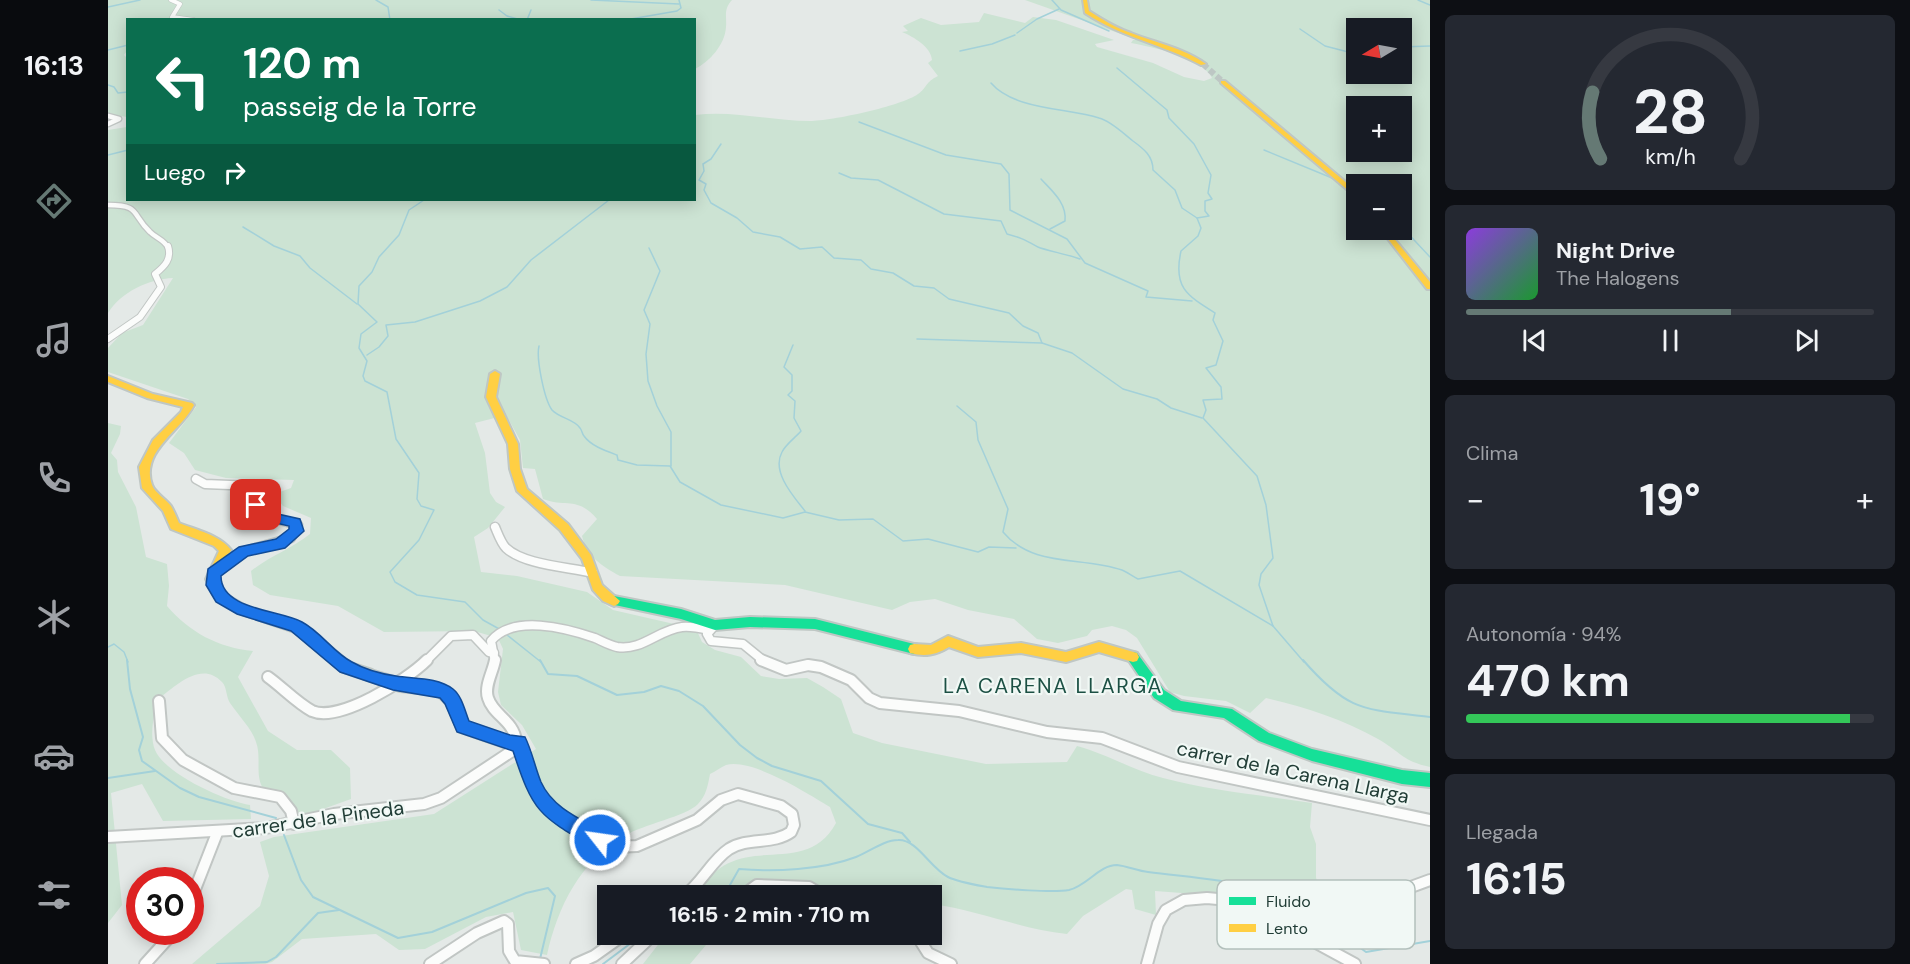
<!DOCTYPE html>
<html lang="es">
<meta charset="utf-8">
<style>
body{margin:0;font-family:"DM Sans",sans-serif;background:#242831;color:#f1f3f6;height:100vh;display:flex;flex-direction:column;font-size:22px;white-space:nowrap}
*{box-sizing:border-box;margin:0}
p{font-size:20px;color:#9ea1a6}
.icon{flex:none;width:33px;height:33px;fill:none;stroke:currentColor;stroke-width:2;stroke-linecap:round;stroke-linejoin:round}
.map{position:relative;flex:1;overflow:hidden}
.side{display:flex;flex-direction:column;gap:15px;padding:15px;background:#0d0f14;width:480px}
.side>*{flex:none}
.hud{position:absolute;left:18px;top:18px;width:570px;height:183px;border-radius:0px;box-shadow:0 3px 15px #0003;background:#0b6e4f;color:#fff;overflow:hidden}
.needle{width:39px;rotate:260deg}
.fabs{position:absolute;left:1238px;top:18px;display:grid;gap:12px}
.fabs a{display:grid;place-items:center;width:66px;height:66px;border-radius:0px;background:#171b24;box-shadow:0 3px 15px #0003;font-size:30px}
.speed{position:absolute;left:18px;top:867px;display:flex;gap:12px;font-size:30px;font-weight:700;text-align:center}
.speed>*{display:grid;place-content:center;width:78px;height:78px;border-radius:50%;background:#171b24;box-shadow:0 3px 15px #0003;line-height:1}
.speed .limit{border:9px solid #d22;background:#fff;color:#111}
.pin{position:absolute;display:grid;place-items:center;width:51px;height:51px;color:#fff;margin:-26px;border-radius:12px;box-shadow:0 3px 9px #0006}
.me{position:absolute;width:66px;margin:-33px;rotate:300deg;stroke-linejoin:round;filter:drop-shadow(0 0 4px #0008)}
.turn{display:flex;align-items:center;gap:21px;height:126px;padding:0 18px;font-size:27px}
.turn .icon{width:78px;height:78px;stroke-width:2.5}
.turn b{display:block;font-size:42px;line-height:51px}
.then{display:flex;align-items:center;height:57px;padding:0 18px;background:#0003;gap:12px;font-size:22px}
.big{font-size:45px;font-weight:700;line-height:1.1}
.side .card{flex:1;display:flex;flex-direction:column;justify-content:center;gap:9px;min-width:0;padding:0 21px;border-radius:9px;background:#242831}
.side .dial{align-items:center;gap:0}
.dial svg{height:156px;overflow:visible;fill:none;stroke:#363941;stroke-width:7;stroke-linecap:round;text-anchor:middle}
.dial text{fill:#f1f3f6;stroke:none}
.song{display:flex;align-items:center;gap:18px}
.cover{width:72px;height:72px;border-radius:9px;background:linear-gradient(135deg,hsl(270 70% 55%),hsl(130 70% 35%))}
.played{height:6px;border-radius:3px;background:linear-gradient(90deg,#657974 65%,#363941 65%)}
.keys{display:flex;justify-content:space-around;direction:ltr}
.heat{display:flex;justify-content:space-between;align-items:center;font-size:33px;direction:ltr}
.charge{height:9px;border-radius:4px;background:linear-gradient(90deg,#34c759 94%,#363941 0)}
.trip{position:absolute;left:489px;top:885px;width:345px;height:60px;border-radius:0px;background:#171b24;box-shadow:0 3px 15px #0003;font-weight:700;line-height:60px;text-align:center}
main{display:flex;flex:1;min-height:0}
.menu{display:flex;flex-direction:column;width:108px;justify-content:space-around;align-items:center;background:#090b0e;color:#9ea1a6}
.menu .icon{width:42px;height:42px}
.menu .active{color:#657974}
.menu b{font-size:27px;color:#f1f3f6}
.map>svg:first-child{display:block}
.green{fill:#cce3d3;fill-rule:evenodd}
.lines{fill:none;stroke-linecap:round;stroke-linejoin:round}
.stream-far1{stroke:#a3d1d9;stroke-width:1.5}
.stream{stroke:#a3d1d9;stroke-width:2}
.primary-tunnel{stroke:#bdc7c4;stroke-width:6;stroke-dasharray:6 3;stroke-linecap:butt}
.street-far4-casing{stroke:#c1c6c4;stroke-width:5}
.street-far3-casing{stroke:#c1c6c4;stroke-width:7}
.street-far2-casing{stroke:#c1c6c4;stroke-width:8}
.street-far1-casing{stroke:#c1c6c4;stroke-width:11}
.street-casing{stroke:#c1c6c4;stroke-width:14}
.fast-casing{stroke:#bfc7c4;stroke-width:4}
.slow-casing{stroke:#bfc7c4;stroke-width:4}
.street-far4{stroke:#fbfcfb;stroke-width:4}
.street-far3{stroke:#fbfcfb;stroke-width:4.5}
.street-far2{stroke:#fbfcfb;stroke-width:6}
.street-far1{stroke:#fbfcfb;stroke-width:8}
.street{stroke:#fbfcfb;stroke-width:10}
.fast{fill:#16e098;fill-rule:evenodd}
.slow{fill:#ffcf43;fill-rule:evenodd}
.route{fill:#1a73e8;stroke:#114b97;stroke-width:1.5}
.labels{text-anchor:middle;stroke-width:4.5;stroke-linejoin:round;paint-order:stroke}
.near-street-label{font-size:20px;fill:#213d36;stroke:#f1f8f5}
.near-neighbourhood-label{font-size:21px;letter-spacing:1.5px;fill:#1c5044;stroke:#f1f8f5}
.key{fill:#f1f8f5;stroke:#b3c0bc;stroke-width:1.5}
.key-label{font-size:16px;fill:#213d36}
</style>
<main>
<nav class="menu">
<b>16:13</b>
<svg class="icon active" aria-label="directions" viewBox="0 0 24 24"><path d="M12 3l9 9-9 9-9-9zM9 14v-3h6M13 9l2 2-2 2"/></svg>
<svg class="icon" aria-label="music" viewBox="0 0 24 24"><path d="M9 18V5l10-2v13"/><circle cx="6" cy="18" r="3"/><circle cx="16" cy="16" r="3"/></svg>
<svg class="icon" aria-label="phone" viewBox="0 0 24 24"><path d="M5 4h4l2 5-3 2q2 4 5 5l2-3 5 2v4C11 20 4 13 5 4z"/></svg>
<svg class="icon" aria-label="climate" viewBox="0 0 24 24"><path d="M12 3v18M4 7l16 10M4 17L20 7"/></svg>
<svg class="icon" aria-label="car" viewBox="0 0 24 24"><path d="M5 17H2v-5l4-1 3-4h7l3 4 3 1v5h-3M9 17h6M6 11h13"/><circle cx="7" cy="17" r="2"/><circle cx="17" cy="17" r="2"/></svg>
<svg class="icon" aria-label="filters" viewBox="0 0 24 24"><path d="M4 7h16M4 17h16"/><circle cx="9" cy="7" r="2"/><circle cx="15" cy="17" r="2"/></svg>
</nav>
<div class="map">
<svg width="1322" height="964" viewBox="0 0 1322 964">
<rect width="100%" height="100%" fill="#e4e9e7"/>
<g class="green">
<path d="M0,0h624c-9,10 -5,16 -6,27 -1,18 -17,35 -31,42l-1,-49h-566l-1,31 -3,4 3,3v59l-19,-3z"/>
<path d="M917,0h405v767c-28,-6 -29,-15 -52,-28 -35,-20 -73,-32 -112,-41l-16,15 -24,-12 -42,-5 -14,-4 -33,-54 -11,-8 -14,-4 -20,4 -5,6 -29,7 -21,-4 -23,-20 -46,-9 -33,-11 -25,3 -18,8 -107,-25 -165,-9c-18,-10 -33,-19 -38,-40l15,-17c-20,-23 -29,-11 -54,-20l-8,-30 -12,-1 -3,-28 -14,-25 -31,8 10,30 5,40 6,9 9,5 -17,21 -14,9 7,35 36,4 70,16 26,18 83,19 6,13 13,8 26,7 20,19 18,3 28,-1 16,9 18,12 12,34 29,10 104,21 81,-2 10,-16c30,8 55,24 86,32 48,13 100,17 149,25l-2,24 6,17v33l4,22 -16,14 -55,-15 -94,-7 1,24 -21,-6 -3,-19 -6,-1 -43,27 -16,18c-47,-5 -89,-24 -135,-30v-8l-48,-1 -35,-10 -65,5 -7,5h-80c39,-71 106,-12 139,-72l-6,-16c-23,-14 -78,-49 -104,-42 -5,2 -11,7 -16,9 -2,11 -4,22 -12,30 -11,12 -56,21 -72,31 -46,26 -68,71 -79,120l-26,-5 -8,-38 -27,5 -61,32 -26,1 -23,-16 -74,5 -30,23 -7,2h-73l68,-58 9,-30 -9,-34 14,-5 160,-23 102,-65 -14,-24 -21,-20 -3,-13 5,-43 -5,-11 -24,-7 -90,1 -46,-26 -68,-11 -17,-10 -2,-14c19,-15 40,-22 59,-37l1,-16 -28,-12 -9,-12 17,-6 3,-8 -68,-2 -31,-8 -11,-17 -15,-10 27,-36 -8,-8 -80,-27v-24l14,-15 21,-8 30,-47c-24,1 -52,14 -65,35v-183l19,-3 1,73h566l1,-85c38,-5 76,6 115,6 21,0 92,-15 108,-27 9,-6 7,-12 20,-18l-10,-13 4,-3c-1,-13 -18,-23 -30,-28l6,-1 -5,-5 18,-8 20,7 38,-3 5,-9 41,10 8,-6 23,3 58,20 -19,4 2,3 56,16 31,14 20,4 8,-3c-10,-21 -60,-31 -81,-35l2,-3h5zM1248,28h45v46h-45zM1248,106h45v46h-45zM1248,184h45v46h-45z"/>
<path d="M0,423l13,3 -1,8 -9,19 6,7 1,12 18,35 10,50 21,7 2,22 -2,20c22,26 52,42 86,45l-15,26 30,54 29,19h34l19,18 1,31 -53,19 -2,-10 -16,-16 -16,-2c-10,-14 -2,-32 -8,-48 -4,-13 -18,-27 -26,-39 -4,-6 -3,-16 -8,-21 -21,-22 -46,4 -64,17 -4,15 -9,36 -3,51 10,24 70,51 95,55l1,14 -88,2 -21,-37 -31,9 11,112 -14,18z"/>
<polygon points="562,935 562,934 614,935 598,945 582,964 535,964 553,941"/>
</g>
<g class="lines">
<g class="stream-far1">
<polyline points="268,0 280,7 282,20"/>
<polyline points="483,0 571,4"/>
<polyline points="944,0 953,10 1001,31"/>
<polyline points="1310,0 1322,5"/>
<polyline points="0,7 32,0"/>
<polyline points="391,10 399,16 413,20"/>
<polyline points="419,20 423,10"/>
<polyline points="517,20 569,11 573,8 571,0"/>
<polyline points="1192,29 1217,46 1248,54"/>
<polyline points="909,33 929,19 951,9"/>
<polyline points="1293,47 1322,46"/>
<polyline points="0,50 20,45"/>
<polyline points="852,51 884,44 907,35"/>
<path d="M1009,68l50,42 2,8 25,26 17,31 -3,18 4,6 -7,2v10l4,5 -12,2 4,10 -3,8 -17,15c-8,36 5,44 34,62l-2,7 10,21 -7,24 -10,3 15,19 1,12 -19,1 3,10 -3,8 54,58 9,29 7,53 -12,16 -2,11 14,41 31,36"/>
<path d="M883,83c23,27 77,25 108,35 12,3 25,16 34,23 11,8 20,15 20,29l22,20 7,18 15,10"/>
<polyline points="0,85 6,87 10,93 20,92"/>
<polyline points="751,122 838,155 893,164 901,174 902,210 959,239 977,263 1040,291 1038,297 1084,301"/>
<polyline points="613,144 603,159 595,164 596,171 591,180 598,184 596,190 603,203 629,218 645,232 672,237 692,249 714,247 726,258 753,260 763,269 785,273 806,286 826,288 841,299 901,313 915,326 930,333 934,343 964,353 1015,389 1049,399 1063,408 1094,418"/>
<polyline points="1156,150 1224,178"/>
<polyline points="0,155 20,150"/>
<path d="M731,173l12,5 27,2 66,34 57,7 6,13c15,4 18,6 31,13 6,3 32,8 42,12"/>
<path d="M933,179c11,12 26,24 24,42l-15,8"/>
<polyline points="316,200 301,210 291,235 271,257 264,272 251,286 250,304 269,322 253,334 251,348 259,361 255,376 257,381 279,392 288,439 311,473 309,499 313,506 326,510 311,540 282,572 287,582 309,595 357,602 375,620 393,630"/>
<polyline points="1293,226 1322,257"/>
<polyline points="135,227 166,246 192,256 202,268 249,304"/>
<polyline points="541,248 552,271 536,310 542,324 538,354 540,381 549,406 563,432 563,466"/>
<polyline points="809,339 934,343"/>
<path d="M685,345l-9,22 8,8v16l-4,4 7,6 -1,17 7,13c-6,7 -15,13 -19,21 -11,20 12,45 23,59"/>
<path d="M431,346c-3,12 5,53 13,64 7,8 22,9 28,18 2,2 2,6 4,8 7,10 22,15 33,19l1,5 19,5 33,1 10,16 41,23 62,13 22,-6 34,8 34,-1 30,22 25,-2 50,13 11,-5 27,1"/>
<polyline points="259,355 271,347 280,336 278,325 307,322 372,301 399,287 423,260 501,200"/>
<path d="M849,406l19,16 2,18 30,69 -5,23c30,36 78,24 119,38 5,2 10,6 16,9l42,-8 93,55"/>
<polyline points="399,635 433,662"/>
<polyline points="0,647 6,644 16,652 20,662"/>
</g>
<g class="stream">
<polyline points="19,660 22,689 35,737 31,750 34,761 72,788 91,797 168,818"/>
<polyline points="432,660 440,674 469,676 509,695 536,692 553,686 571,691 595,706 632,745 649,758 664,766 713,781 760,824 794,833 802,842"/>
<path d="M1195,660c46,53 61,49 127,57"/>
<polyline points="0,778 47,771"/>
<polyline points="176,835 193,880 205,897 290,938 324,932 418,893 440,888 447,896 432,959"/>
<path d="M618,892l13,-23c35,3 83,1 117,-12 13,-5 28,-17 42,-17 19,-1 32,28 50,37 10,5 28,8 39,10 18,2 66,6 82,3 18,-4 30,-25 48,-25 10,1 21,6 31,7 64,8 114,8 170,42"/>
<polyline points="1229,931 1258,952 1322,941"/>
<polyline points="109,964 159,962 168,957 210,913 231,910"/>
<polyline points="495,964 535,934"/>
</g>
<polyline class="primary-tunnel" points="1095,64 1115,82"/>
<g class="street-far4-casing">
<polyline id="street-far4" points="63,0 72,4 64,17 86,20"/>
</g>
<g class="street-far3-casing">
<g id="street-far3">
<polyline points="0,116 11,119 0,124"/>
<path d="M0,205c33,0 23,9 42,27 6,6 15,8 18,16"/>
</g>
</g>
<g class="street-far2-casing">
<path id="street-far2" d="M0,339l32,-22 21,-30 -6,-13c10,-8 17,-15 13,-28"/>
</g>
<g class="street-far1-casing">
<g id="street-far1">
<polyline points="88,479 97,484 146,486 151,512 161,517 190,525 183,538 137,551 109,571"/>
<path d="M387,527c3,7 6,16 11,21 18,17 63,19 87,25"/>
<polyline points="607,625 599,634 603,641 635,644 657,662"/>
<polyline points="317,662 343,636 365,635 381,652 386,653"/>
<path d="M387,662l-4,-21c22,-27 75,-13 104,-3 7,3 14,7 22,9 25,4 41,-17 65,-20 9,-1 18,1 27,3"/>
</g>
</g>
<g class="street-casing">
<g id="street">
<path d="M387,660c-2,12 -11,26 -7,38 5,17 26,23 28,43"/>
<polyline points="653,660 678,670 700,665 713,667 743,680 761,698 772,703 851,711 939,732 994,738 1070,767 1322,820"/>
<path d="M160,677c14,10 29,26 44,34 27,12 95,-31 115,-51"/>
<polyline points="51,701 54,738 75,760 126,788 172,797 183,811 186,824"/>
<path d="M411,748l15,39 17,24 65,36 21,-1 60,-26 24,-20 17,-6 43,12 11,8 2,11 -3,7c-18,13 -43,5 -62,17 -18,12 -27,34 -45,47"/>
<polyline points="0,837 158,828 226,814 316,804 333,798 404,751"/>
<polyline points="634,896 649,885 701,887 716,896"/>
<polyline points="82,902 109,833"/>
<polyline points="808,934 820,953 843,964"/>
<polyline points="1207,940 1207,933 1213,925 1257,920 1269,914 1292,891 1322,880"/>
<polyline points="37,964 66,932"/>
<polyline points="322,964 369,933 396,921 400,924 401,951 407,961 436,964"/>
<polyline points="468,964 486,956 517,934"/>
<polyline points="514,964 546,934"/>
<polyline points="1039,964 1050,924 1058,910 1076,900 1099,898 1131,901 1247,964"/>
</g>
</g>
<g class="fast-casing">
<g id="fast">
<polygon points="506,596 573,609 607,620 642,617 707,619 806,644 810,645 812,649 810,653 806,654 707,629 642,627 607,630 573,619 502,604 500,601 502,598"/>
<polygon points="1025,652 1029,653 1056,690 1073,701 1124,709 1161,733 1204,749 1294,770 1322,773 1322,787 1294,784 1204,761 1151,741 1116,718 1065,710 1046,698 1021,661 1019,657 1021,653"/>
<polygon points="259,669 292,679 337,686 349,696 360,723 407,739 409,743 407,747 402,749 350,731 339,704 329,695 292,691 254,678 253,674 254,670"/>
</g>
</g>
<g class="slow-casing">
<g id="slow">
<path d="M975,0h4l2,11c14,9 27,17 42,22 25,10 53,15 75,31l-5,1c-37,-20 -80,-28 -116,-52z"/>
<polygon points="1113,81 1117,81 1234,179 1248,191 1248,197 1113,83"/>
<polygon points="1273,230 1279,230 1322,282 1322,289 1319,289"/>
<polygon points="387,371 392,374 388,397 410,444 412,469 419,489 460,524 483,555 494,585 512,601 510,604 506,606 495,601 485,590 474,559 452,530 409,491 402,469 400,444 378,397 382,374"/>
<path d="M0,376l45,18 39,9 2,2c-13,26 -54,46 -42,80 3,8 14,14 19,21 3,5 6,12 8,17 17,7 41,12 52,27l-13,29 7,15 22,13 59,20 44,36 22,7 1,4 -1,4 -5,1 -26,-8 -43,-38 -59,-20 -22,-13 -11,-21 13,-28 -5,-5 -43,-17 -8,-18 -21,-23 -3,-21 14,-27 28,-28 2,-5 -36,-9 -39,-16z"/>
<path d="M840,636l30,11 43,-4 45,9 33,-10 38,11 2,4 -2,4 -4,1 -34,-10 -33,10 -45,-9 -43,4 -29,-10c-13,8 -24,10 -39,6l-2,-4 2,-4 4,-1 17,1z"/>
</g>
</g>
<use href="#street-far4" class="street-far4"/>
<use href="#street-far3" class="street-far3"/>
<use href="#street-far2" class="street-far2"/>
<use href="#street-far1" class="street-far1"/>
<use href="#street" class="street"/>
<use href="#fast" class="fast"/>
<use href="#slow" class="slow"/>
</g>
<path class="route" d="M148,500l5,1 8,11 31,7 4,12 -19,17 -37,8 -27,20c0,34 59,34 81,46 19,10 32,31 50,40 12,7 30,12 44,14 18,3 41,1 57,13 9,7 12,22 16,32l41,14 15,2c7,14 10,30 16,45 12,27 42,38 66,52l3,6 -3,7 -7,3 -7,-3c-55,-32 -60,-35 -80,-96l-56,-19 -12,-28 -5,-6 -47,-8 -53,-18 -49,-41 -54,-17 -21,-12 -10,-17 2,-16 31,-22 37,-8 13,-10v-3l-30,-7 -10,-14z"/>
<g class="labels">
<g class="near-street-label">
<text transform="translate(1185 772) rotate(12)" y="7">carrer de la Carena Llarga</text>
<text transform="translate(210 819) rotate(-8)" y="7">carrer de la Pineda</text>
</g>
<g class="near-neighbourhood-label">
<text x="945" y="693">LA CARENA LLARGA</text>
</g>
</g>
<rect x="1109" y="880" width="198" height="69" rx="9" class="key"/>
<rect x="1121" y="897" width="27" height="8" fill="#16e098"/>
<rect x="1121" y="924" width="27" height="8" fill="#ffcf43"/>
<g class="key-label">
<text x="1158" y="907">Fluido</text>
<text x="1158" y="934">Lento</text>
</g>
</svg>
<div class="fabs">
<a><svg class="needle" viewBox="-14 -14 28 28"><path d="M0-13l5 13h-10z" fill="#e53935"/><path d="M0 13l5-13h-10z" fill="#9ea1a6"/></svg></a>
<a>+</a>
<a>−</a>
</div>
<div class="speed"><div class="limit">30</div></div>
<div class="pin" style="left:148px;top:505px;background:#d93025"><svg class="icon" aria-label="arrive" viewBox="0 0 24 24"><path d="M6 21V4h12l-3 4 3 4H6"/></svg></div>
<svg class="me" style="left:492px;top:840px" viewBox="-20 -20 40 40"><circle r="17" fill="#1a73e8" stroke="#fff" stroke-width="3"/><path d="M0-11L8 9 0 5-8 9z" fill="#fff"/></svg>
<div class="trip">16:15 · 2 min · 710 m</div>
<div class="hud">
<div class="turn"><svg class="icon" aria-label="left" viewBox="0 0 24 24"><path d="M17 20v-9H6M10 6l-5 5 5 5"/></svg><div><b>120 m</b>passeig de la Torre</div></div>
<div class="then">Luego<svg class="icon" aria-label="right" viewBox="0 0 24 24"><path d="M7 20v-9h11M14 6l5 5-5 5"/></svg></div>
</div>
</div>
<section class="side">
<div class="card dial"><svg viewBox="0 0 100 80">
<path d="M14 69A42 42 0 1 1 86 69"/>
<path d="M14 69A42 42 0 0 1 10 35" stroke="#657974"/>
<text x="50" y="56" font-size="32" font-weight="700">28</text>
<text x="50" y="72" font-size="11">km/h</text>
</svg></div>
<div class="card">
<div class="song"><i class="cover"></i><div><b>Night Drive</b><p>The Halogens</p></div></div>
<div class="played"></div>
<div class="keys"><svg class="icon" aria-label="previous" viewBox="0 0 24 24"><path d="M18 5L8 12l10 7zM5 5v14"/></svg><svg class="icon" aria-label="pause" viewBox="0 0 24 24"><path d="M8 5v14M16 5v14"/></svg><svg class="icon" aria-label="next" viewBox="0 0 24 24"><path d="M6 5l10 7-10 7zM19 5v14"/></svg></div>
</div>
<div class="card"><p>Clima</p>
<div class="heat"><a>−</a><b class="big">19°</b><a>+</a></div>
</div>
<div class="card"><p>Autonomía · 94%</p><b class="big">470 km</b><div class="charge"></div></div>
<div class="card"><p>Llegada</p><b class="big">16:15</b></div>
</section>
</main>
